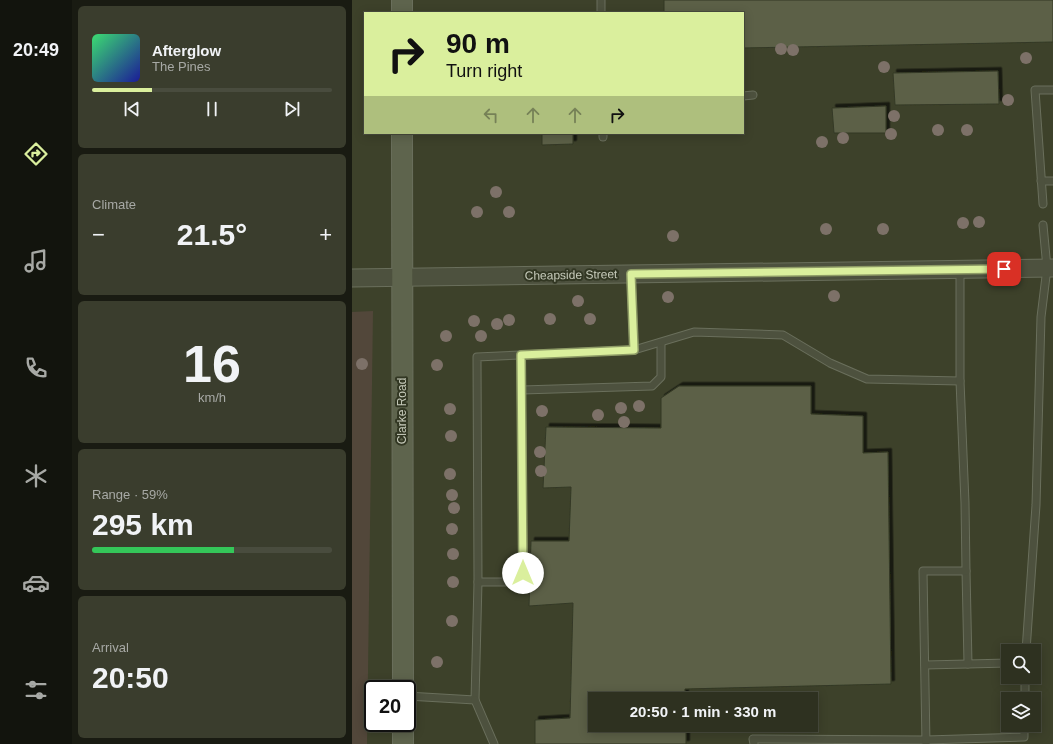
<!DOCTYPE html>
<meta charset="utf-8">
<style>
body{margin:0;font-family:Arial,sans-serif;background:#3a3d2d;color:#f1f3f6;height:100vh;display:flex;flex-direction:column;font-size:15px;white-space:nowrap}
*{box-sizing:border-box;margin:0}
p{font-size:13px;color:#a7a9a5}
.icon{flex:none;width:22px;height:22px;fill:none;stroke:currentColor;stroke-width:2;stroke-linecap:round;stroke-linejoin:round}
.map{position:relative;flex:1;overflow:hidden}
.panel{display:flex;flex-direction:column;gap:6px;padding:6px;background:#191b12;width:280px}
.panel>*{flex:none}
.banner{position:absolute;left:12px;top:12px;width:380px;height:122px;border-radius:0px;box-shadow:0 2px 10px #0003,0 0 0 1px #494c3e;background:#daef9d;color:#111;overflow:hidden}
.controls{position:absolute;left:649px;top:644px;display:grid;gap:8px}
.controls a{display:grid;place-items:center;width:40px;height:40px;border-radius:0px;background:#2e3120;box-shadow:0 2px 10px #0003,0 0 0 1px #494c3e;font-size:20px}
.speed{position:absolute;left:12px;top:680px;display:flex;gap:8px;font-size:20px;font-weight:700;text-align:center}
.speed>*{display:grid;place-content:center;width:52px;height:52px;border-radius:50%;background:#2e3120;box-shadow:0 2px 10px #0003,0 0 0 1px #494c3e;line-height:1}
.speed .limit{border:2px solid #111;border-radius:6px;background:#fff;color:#111}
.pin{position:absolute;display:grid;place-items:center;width:34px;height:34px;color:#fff;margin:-17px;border-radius:8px;box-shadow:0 2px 6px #0006}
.me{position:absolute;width:44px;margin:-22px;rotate:0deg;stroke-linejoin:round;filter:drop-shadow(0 0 3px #0008)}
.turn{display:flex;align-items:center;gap:14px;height:84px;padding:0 16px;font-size:18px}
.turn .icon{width:52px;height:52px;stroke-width:2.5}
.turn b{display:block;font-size:28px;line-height:34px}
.lanes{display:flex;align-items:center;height:38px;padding:0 16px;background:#0003;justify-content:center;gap:20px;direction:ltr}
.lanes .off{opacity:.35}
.big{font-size:30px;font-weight:800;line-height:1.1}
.panel .widget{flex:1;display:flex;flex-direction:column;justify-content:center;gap:6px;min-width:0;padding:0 14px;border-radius:6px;background:#3a3d2d}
.panel .dial{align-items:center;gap:0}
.dial b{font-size:52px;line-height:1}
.song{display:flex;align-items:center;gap:12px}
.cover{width:48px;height:48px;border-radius:6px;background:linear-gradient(135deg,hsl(140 70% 55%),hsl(240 70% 35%))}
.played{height:4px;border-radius:2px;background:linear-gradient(90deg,#daef9d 25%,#494c3e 25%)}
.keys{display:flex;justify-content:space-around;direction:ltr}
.heat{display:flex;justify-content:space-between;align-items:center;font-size:22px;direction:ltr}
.charge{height:6px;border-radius:3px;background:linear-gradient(90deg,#34c759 59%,#494c3e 0)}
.trip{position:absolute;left:236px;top:692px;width:230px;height:40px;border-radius:0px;background:#2e3120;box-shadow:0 2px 10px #0003,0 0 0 1px #494c3e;font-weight:800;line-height:40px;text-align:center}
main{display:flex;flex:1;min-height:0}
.tab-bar{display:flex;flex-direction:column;width:72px;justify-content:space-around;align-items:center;background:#12140d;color:#a7a9a5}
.tab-bar .icon{width:28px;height:28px}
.tab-bar .current{color:#daef9d}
.tab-bar b{font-size:18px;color:#f1f3f6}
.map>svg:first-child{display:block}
.green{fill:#52473a}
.building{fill:#5b6047;stroke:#343925;filter:url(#shadow)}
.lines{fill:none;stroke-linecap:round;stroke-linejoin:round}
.service-casing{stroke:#6a6f5c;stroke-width:9}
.tertiary-casing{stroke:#6a6f5c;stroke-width:19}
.secondary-casing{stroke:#6a6f5c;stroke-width:22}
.service{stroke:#4d513e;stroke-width:7}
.tertiary{stroke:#4d513e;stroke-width:17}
.secondary{stroke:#5e644d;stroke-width:20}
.tree{fill:#7d7168}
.route-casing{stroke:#8e9b66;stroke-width:10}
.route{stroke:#daef9d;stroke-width:7}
.labels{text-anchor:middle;stroke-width:4;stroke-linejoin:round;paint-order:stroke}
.street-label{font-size:12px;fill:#c7cbbb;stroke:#323723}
</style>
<main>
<nav class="tab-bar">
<b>20:49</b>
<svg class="icon current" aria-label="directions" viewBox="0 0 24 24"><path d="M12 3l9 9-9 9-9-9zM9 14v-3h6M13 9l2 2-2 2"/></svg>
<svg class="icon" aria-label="music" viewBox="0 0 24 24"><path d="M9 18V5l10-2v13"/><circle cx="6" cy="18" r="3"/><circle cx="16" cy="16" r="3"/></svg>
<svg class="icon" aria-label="phone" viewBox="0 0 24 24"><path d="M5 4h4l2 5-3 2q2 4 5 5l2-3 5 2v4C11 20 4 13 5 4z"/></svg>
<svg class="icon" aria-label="climate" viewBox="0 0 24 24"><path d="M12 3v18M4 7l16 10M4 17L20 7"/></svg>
<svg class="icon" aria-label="car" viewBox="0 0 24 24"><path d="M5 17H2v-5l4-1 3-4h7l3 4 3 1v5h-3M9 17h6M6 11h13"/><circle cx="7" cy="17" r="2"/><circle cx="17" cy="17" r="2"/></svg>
<svg class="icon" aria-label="filters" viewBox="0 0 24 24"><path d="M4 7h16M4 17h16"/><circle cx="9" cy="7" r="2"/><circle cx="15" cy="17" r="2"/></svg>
</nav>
<section class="panel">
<div class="widget">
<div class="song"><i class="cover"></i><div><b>Afterglow</b><p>The Pines</p></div></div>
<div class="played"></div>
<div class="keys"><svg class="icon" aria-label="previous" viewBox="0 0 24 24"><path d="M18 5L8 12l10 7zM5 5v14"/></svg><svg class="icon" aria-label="pause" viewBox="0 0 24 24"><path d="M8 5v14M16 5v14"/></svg><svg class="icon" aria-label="next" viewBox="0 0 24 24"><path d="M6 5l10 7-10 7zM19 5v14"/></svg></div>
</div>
<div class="widget"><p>Climate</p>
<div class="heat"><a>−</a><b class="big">21.5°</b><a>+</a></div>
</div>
<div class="widget dial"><b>16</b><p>km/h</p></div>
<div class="widget"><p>Range · 59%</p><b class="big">295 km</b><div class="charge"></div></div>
<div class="widget"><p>Arrival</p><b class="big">20:50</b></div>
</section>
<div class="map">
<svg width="701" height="744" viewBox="0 0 701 744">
<defs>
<filter id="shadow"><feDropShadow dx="3.5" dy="-3.5" stdDeviation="0" flood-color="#0009"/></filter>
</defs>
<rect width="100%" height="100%" fill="#3d412a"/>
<polygon class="green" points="21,311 15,744 0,744 0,312"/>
<g class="building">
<polygon points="312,0 701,0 701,42 391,48 391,13 312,13"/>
<polygon points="646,71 647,104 543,105 541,73"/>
<polygon points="534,106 534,133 482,133 480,108"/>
<polygon points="190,133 221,133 221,144 190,145"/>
<polygon points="327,386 459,386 459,414 511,416 511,453 536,452 539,684 333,689 333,699 243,699 243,725 334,725 334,744 183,744 183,720 218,718 221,603 177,606 179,541 217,541 219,487 191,488 194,427 309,428 309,398"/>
</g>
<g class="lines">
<g class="service-casing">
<g id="service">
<polyline points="249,0 249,13"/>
<polyline points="391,96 401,95"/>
<polyline points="251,137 251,133"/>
<polyline points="689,181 701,181"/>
<polyline points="691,204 683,90 701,90"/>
<polyline points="279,275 282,350"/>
<polyline points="170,390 300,386 309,377 309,343"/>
<polyline points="614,571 616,664 656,663"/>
<polyline points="126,582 160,582 171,573 169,355"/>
<polyline points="674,651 684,505 689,317 695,268 691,225"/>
<polyline points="573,665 616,664"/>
<polyline points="55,696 123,700 126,582 125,357 282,350 342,332 431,335 478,363 515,379 608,381"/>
<polyline points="673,699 673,677"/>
<polyline points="123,700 142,744"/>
<polyline points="402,744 401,739 574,740 672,737 672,725"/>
<polyline points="574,744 571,571 614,571 613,503 608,381 608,270"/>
</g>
</g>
<g class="tertiary-casing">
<polyline id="tertiary" points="0,278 701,268"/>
</g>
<g class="secondary-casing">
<g id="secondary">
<polyline points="50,0 50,13"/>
<polyline points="50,133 51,689"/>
<polyline points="51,723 51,744"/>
</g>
</g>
<use href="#service" class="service"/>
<use href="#tertiary" class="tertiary"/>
<use href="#secondary" class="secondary"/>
</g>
<g class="tree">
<circle cx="429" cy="49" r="6"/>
<circle cx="441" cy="50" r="6"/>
<circle cx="674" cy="58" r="6"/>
<circle cx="532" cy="67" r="6"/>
<circle cx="656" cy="100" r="6"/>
<circle cx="542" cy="116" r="6"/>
<circle cx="586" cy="130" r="6"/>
<circle cx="615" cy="130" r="6"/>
<circle cx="539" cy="134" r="6"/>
<circle cx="491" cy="138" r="6"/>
<circle cx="470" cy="142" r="6"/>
<circle cx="144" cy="192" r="6"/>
<circle cx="125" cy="212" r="6"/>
<circle cx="157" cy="212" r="6"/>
<circle cx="627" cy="222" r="6"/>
<circle cx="611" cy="223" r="6"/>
<circle cx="474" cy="229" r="6"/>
<circle cx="531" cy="229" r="6"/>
<circle cx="321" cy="236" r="6"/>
<circle cx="482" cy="296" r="6"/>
<circle cx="316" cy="297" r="6"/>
<circle cx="226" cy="301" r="6"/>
<circle cx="198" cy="319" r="6"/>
<circle cx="238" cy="319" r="6"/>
<circle cx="157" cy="320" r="6"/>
<circle cx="122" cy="321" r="6"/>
<circle cx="145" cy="324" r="6"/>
<circle cx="94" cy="336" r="6"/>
<circle cx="129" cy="336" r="6"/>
<circle cx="10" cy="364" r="6"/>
<circle cx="85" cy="365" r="6"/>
<circle cx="287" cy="406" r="6"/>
<circle cx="269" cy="408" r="6"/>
<circle cx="98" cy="409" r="6"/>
<circle cx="190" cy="411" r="6"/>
<circle cx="246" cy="415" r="6"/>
<circle cx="272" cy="422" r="6"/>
<circle cx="99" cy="436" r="6"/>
<circle cx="188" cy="452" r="6"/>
<circle cx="189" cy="471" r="6"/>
<circle cx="98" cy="474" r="6"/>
<circle cx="100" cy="495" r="6"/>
<circle cx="102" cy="508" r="6"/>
<circle cx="100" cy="529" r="6"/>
<circle cx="101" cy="554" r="6"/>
<circle cx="101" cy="582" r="6"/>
<circle cx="100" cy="621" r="6"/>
<circle cx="85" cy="662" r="6"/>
</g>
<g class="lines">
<g class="route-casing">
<polyline id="route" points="171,573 169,355 282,350 279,274 652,269"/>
</g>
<use href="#route" class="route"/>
</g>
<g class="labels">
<g class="street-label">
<text transform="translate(219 275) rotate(-1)" y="4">Cheapside Street</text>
<text transform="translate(50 411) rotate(-90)" y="4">Clarke Road</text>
</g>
</g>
</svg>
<div class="controls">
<a><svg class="icon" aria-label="search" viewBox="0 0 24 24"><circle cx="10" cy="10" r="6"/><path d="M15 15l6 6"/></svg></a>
<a><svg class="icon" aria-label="layers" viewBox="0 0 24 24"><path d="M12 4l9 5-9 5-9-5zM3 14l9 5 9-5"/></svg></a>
</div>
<div class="speed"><div class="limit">20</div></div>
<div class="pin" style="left:652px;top:269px;background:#d93025"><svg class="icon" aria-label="arrive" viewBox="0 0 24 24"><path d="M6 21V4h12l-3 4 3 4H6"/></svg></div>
<svg class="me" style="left:171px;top:573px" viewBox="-20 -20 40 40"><circle r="19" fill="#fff"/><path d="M0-13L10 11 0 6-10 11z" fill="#daef9d"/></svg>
<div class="trip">20:50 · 1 min · 330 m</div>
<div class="banner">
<div class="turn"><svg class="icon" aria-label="right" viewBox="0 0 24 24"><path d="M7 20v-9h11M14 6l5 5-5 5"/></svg><div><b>90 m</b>Turn right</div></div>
<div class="lanes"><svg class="icon off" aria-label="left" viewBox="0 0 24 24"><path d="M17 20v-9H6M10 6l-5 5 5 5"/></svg><svg class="icon off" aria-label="ahead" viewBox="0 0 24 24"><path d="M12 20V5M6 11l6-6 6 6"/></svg><svg class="icon off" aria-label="ahead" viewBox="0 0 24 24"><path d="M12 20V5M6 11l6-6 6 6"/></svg><svg class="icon" aria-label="right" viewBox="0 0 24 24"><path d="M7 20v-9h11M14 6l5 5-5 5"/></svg></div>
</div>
</div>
</main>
